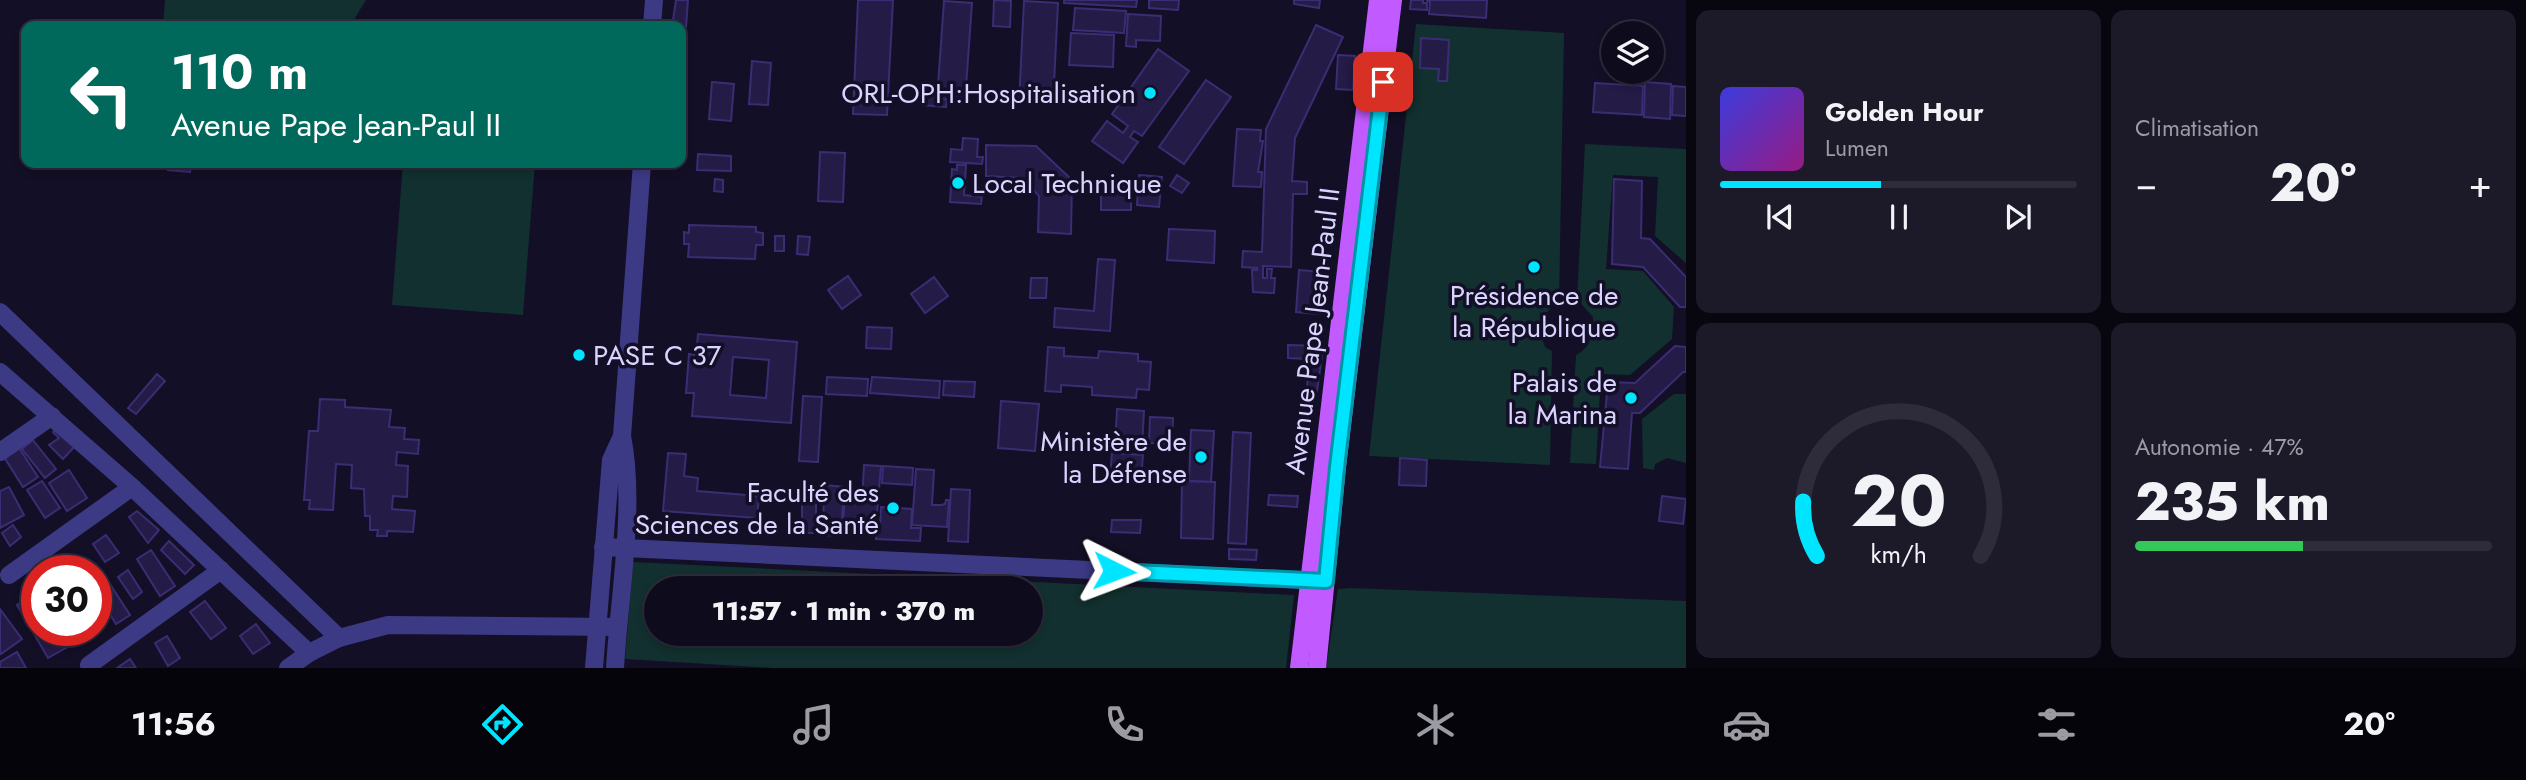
<!DOCTYPE html>
<html lang="fr">
<meta charset="utf-8">
<style>
body{margin:0;font-family:Jost,sans-serif;background:#1c1929;color:#f1f3f6;height:100vh;display:flex;flex-direction:column;font-size:26px;white-space:nowrap}
*{box-sizing:border-box;margin:0}
p{font-size:23px;color:#9b9ba3}
.icon{flex:none;width:38px;height:38px;fill:none;stroke:currentColor;stroke-width:2;stroke-linecap:round;stroke-linejoin:round}
.map{position:relative;flex:1;overflow:hidden}
.drawer{display:flex;flex-direction:column;gap:10px;padding:10px;background:#08060f;width:840px}
.drawer>*{flex:none}
.guide{position:absolute;left:21px;top:21px;width:665px;height:147px;border-radius:14px;box-shadow:0 4px 10px #0003,0 0 0 2px #2e2b3b;background:#00695c;color:#fff;overflow:hidden}
.tools{position:absolute;left:1601px;top:21px;display:grid;gap:14px}
.tools a{display:grid;place-items:center;width:63px;height:63px;border-radius:50%;background:#0e0b1c;box-shadow:0 4px 10px #0003,0 0 0 2px #2e2b3b;font-size:35px}
.speed{position:absolute;left:21px;top:555px;display:flex;gap:14px;font-size:35px;font-weight:700;text-align:center}
.speed>*{display:grid;place-content:center;width:91px;height:91px;border-radius:50%;background:#0e0b1c;box-shadow:0 4px 10px #0003,0 0 0 2px #2e2b3b;line-height:1}
.speed .limit{border:10px solid #d22;background:#fff;color:#111}
.pin{position:absolute;display:grid;place-items:center;width:60px;height:60px;color:#fff;margin:-30px;border-radius:14px;box-shadow:0 4px 10px #0006}
.me{position:absolute;width:77px;margin:-38px;rotate:93deg;stroke-linejoin:round;filter:drop-shadow(0 0 5px #0008)}
.turn{display:flex;align-items:center;gap:24px;height:147px;padding:0 35px;font-size:32px}
.turn .icon{width:91px;height:91px;stroke-width:2.5}
.turn b{display:block;font-size:49px;line-height:60px}
.big{font-size:52px;font-weight:800;line-height:1.1}
.drawer .widget{flex:1;display:flex;flex-direction:column;justify-content:center;gap:10px;min-width:0;padding:0 24px;border-radius:14px;background:#1c1929}
.drawer .dial{align-items:center;gap:0}
.dial svg{height:182px;overflow:visible;fill:none;stroke:#2e2b3b;stroke-width:7;stroke-linecap:round;text-anchor:middle}
.dial text{fill:#f1f3f6;stroke:none}
.song{display:flex;align-items:center;gap:21px}
.cover{width:84px;height:84px;border-radius:10px;background:linear-gradient(135deg,hsl(240 70% 55%),hsl(310 70% 35%))}
.played{height:7px;border-radius:4px;background:linear-gradient(90deg,#00e5ff 45%,#2e2b3b 45%)}
.keys{display:flex;justify-content:space-around;direction:ltr}
.heat{display:flex;justify-content:space-between;align-items:center;font-size:38px;direction:ltr}
.charge{height:10px;border-radius:5px;background:linear-gradient(90deg,#34c759 47%,#2e2b3b 0)}
.drawer .tiles{flex:1;display:grid;gap:10px;grid-template-columns:repeat(2,1fr)}
.trip{position:absolute;left:644px;top:576px;width:399px;height:70px;border-radius:35px;background:#0e0b1c;box-shadow:0 4px 10px #0003,0 0 0 2px #2e2b3b;font-weight:800;line-height:70px;text-align:center}
.dock{display:flex;height:112px;justify-content:space-around;align-items:center;background:#06040b;color:#9b9ba3}
.dock .icon{width:49px;height:49px}
.dock .current{color:#00e5ff}
.dock b{font-size:32px;color:#f1f3f6}
main{display:flex;flex:1;min-height:0}
.map>svg:first-child{display:block}
.green{fill:#12302f;fill-rule:evenodd}
.building{fill:#241b47;stroke:#3b2d73;stroke-width:2;fill-rule:evenodd}
.lines{fill:none;stroke-linecap:round;stroke-linejoin:round}
.minor{stroke:#3d3a85;stroke-width:18}
.major{stroke:#c25bff;stroke-width:18}
.route-casing{stroke:#0095a6;stroke-width:18}
.route{stroke:#00e5ff;stroke-width:12}
.poi-dot{fill:#00e5ff;stroke:#130f26;stroke-width:2.5}
.labels{text-anchor:middle;stroke-width:7;stroke-linejoin:round;paint-order:stroke}
.poi-label{font-size:28px;fill:#d9d4ff;stroke:#130f26;text-anchor:end}
.street-label{font-size:28px;fill:#d9d4ff;stroke:#130f26}
</style>
<main>
<div class="map">
<svg width="1686" height="668" viewBox="0 0 1686 668">
<rect width="100%" height="100%" fill="#130f26"/>
<g class="green">
<polygon points="165,0 366,0 350,26 163,26"/>
<path d="M1416,24l148,9 -5,268c-17,12 -22,26 -14,46l7,4 -2,114 -181,-9z"/>
<path d="M1585,144l101,5v114l-31,-27 3,-59 -45,-2 -7,94 37,2 31,36 -2,32 -42,36 -29,-1 -5,90 -26,-1 6,-108c16,-8 17,-22 17,-38l-16,-18z"/>
<polygon points="403,163 535,163 523,315 392,305"/>
<polygon points="1674,394 1686,394 1686,463 1667,458 1655,464 1654,470 1643,468 1642,419"/>
<path d="M633,562l661,33 -8,73h-513l-148,-9zM656,588h375v46h-375z"/>
<polygon points="1351,588 1686,601 1686,668 1326,668 1338,589"/>
</g>
<g class="building">
<polygon points="676,0 688,0 686,27 672,26"/>
<polygon points="858,0 893,0 887,115 853,114"/>
<polygon points="994,0 1011,1 1010,27 993,26"/>
<polygon points="1064,0 1137,0 1136,7 1064,3"/>
<polygon points="1149,0 1179,0 1178,10 1149,8"/>
<polygon points="1294,0 1320,0 1319,8 1294,4"/>
<polygon points="1411,0 1423,0 1423,3 1427,3 1427,10 1410,9"/>
<polygon points="1426,0 1487,0 1486,18 1429,14 1430,2"/>
<polygon points="944,1 972,3 965,101 937,99"/>
<polygon points="1024,1 1058,3 1053,104 1019,103"/>
<polygon points="1075,8 1126,11 1124,33 1073,30"/>
<polygon points="1128,14 1161,16 1160,41 1136,40 1136,47 1126,46"/>
<polygon points="1316,25 1343,37 1295,138 1292,181 1307,182 1307,194 1293,194 1291,267 1263,266 1263,278 1267,278 1267,269 1272,269 1271,278 1275,278 1274,293 1253,292 1252,270 1257,270 1257,268 1242,267 1243,251 1262,252 1266,129"/>
<polygon points="1071,33 1114,35 1113,67 1069,65"/>
<polygon points="1421,38 1449,40 1447,81 1438,81 1439,69 1420,68"/>
<polygon points="1158,49 1189,71 1142,136 1134,131 1130,137 1138,142 1123,163 1092,141 1107,121 1123,133 1128,126 1112,114"/>
<polygon points="1338,55 1355,56 1353,90 1336,89"/>
<polygon points="752,61 771,63 768,105 749,104"/>
<polygon points="1206,80 1231,97 1184,164 1159,147"/>
<polygon points="712,82 734,84 731,121 709,119"/>
<polygon points="1645,82 1671,84 1670,119 1644,117"/>
<polygon points="1595,83 1643,86 1642,115 1593,112"/>
<polygon points="1673,86 1686,87 1686,116 1672,115"/>
<polygon points="922,87 935,88 934,97 947,100 946,107 921,105"/>
<polygon points="681,126 686,126 685,154 681,153"/>
<polygon points="1237,129 1261,130 1260,141 1263,141 1258,172 1262,172 1261,187 1233,186"/>
<polygon points="963,138 978,139 977,157 983,157 982,164 950,162 951,149 962,150"/>
<polygon points="986,145 1036,146 1072,180 1071,234 1038,232 1039,196 1023,178 986,176"/>
<polygon points="820,152 845,153 843,202 818,201"/>
<polygon points="698,154 731,156 731,171 697,170"/>
<polygon points="169,163 191,163 190,172 168,170"/>
<polygon points="957,165 966,165 964,195 982,197 981,204 950,202 952,169 957,170"/>
<polygon points="1139,175 1162,177 1159,207 1137,205"/>
<polygon points="1177,175 1189,183 1182,193 1170,186"/>
<polygon points="715,179 723,180 723,192 714,191"/>
<polygon points="1614,179 1642,181 1641,238 1650,239 1686,277 1686,307 1680,307 1643,267 1612,264"/>
<rect x="1101" y="187" width="30" height="23"/>
<polygon points="689,225 756,227 756,232 763,233 763,245 756,245 755,259 688,257 689,244 684,244 684,232 689,233"/>
<polygon points="1169,229 1215,231 1214,263 1167,260"/>
<rect x="775" y="236" width="9" height="15"/>
<polygon points="798,236 810,237 808,255 797,254"/>
<polygon points="1098,259 1115,260 1110,331 1054,327 1055,308 1094,311"/>
<polygon points="1299,270 1322,272 1318,314 1296,312"/>
<polygon points="848,276 861,295 842,309 828,290"/>
<polygon points="934,277 948,296 925,313 911,294"/>
<polygon points="1031,278 1047,278 1046,298 1030,298"/>
<polygon points="867,327 892,328 891,349 866,348"/>
<path d="M698,334l99,8 -6,81 -99,-7 2,-23h-8l3,-39 7,1zM733,357l36,3 -3,38 -36,-3z"/>
<polygon points="1288,345 1319,346 1318,349 1323,349 1316,398 1307,397 1308,359 1288,358"/>
<polygon points="1675,346 1686,347 1686,372 1683,372 1640,413 1632,413 1628,469 1600,467 1608,382 1635,383"/>
<polygon points="1048,347 1064,348 1064,356 1098,358 1099,351 1138,354 1138,361 1151,362 1149,390 1137,389 1136,398 1092,395 1092,387 1061,385 1061,392 1045,391"/>
<polygon points="157,374 165,381 136,414 128,408"/>
<polygon points="827,377 868,379 867,396 826,394"/>
<polygon points="872,377 940,381 939,398 870,393"/>
<polygon points="944,381 975,382 974,397 943,395"/>
<polygon points="803,396 822,397 818,462 799,461"/>
<polygon points="320,399 345,400 345,407 391,410 389,427 405,428 404,439 419,440 418,454 397,452 396,465 408,466 407,497 393,496 392,509 415,511 413,532 387,531 387,536 377,536 378,530 370,530 370,516 365,516 364,489 351,488 352,465 336,464 333,510 309,509 310,500 304,500 309,431 318,431"/>
<polygon points="1001,401 1039,404 1035,451 998,448"/>
<polygon points="1117,409 1144,411 1142,447 1115,446"/>
<polygon points="1150,417 1173,418 1172,444 1149,443"/>
<polygon points="62,425 78,443 63,459 49,445 59,438 53,432"/>
<polygon points="1191,430 1214,431 1211,482 1189,481"/>
<polygon points="1233,432 1251,433 1246,544 1228,543"/>
<polygon points="33,440 56,469 45,478 22,449"/>
<polygon points="19,448 38,477 23,487 4,457"/>
<polygon points="668,453 686,454 684,476 698,478 697,491 759,496 757,518 663,511"/>
<polygon points="1112,453 1143,455 1141,479 1110,477"/>
<polygon points="1400,458 1427,460 1426,486 1399,485"/>
<polygon points="864,465 881,466 876,524 843,522 845,496 849,496 848,501 862,502"/>
<polygon points="883,466 913,468 912,485 882,483"/>
<polygon points="916,469 934,470 932,505 941,505 945,504 946,500 949,500 947,527 912,525"/>
<polygon points="69,470 87,498 67,511 49,483"/>
<polygon points="42,481 60,508 45,518 27,490"/>
<polygon points="1182,481 1215,482 1213,539 1181,538"/>
<polygon points="825,485 844,487 841,536 822,535"/>
<polygon points="9,487 24,515 0,528 0,491"/>
<polygon points="951,489 970,490 968,542 948,541"/>
<polygon points="1269,495 1298,496 1297,507 1268,505"/>
<polygon points="1662,496 1686,499 1683,524 1659,521"/>
<rect x="802" y="503" width="14" height="30"/>
<polygon points="881,507 912,509 911,528 921,528 920,541 876,539 876,527 880,527"/>
<polygon points="137,511 159,530 148,543 129,517"/>
<polygon points="1112,520 1141,520 1140,533 1111,532"/>
<polygon points="13,525 21,537 10,546 2,533"/>
<polygon points="106,535 119,553 105,562 93,544"/>
<polygon points="169,541 194,565 185,574 161,550"/>
<polygon points="1229,549 1257,550 1256,560 1229,559"/>
<polygon points="151,550 175,586 160,596 137,559"/>
<polygon points="128,570 142,592 133,599 118,577"/>
<polygon points="108,581 130,615 116,624 96,592 96,588"/>
<polygon points="37,594 37,630 84,630 87,636 48,658 17,605"/>
<polygon points="205,601 226,628 211,639 190,612"/>
<polygon points="0,609 22,639 1,654 0,652"/>
<polygon points="256,624 270,643 253,654 240,636"/>
<polygon points="167,636 180,658 168,666 155,643"/>
<polygon points="17,652 26,668 0,668 0,662"/>
<polygon points="130,659 136,668 117,668"/>
</g>
<g class="lines">
<g class="minor">
<polyline points="652,26 654,0"/>
<polyline points="0,312 339,638"/>
<polyline points="0,372 132,487 309,653"/>
<polyline points="0,452 52,416"/>
<polyline points="603,547 1322,581"/>
<polyline points="9,575 132,487"/>
<polyline points="89,665 221,570"/>
<polyline points="288,668 309,653 339,638 388,625 617,627"/>
<polyline points="594,668 611,460 622,436"/>
<path d="M615,668c4,-71 21,-163 7,-232l20,-273"/>
</g>
<g class="major">
<polyline points="1299,668 1378,0"/>
<polyline points="1317,668 1337,467 1393,0"/>
</g>
</g>
<g class="lines">
<g class="route-casing">
<polyline id="route" points="1114,571 1326,581 1337,467 1383,82"/>
</g>
<use href="#route" class="route"/>
</g>
<g class="poi-dot">
<circle cx="1150" cy="93" r="7"/>
<circle cx="958" cy="183" r="7"/>
<circle cx="1534" cy="267" r="7"/>
<circle cx="579" cy="355" r="7"/>
<circle cx="1631" cy="398" r="7"/>
<circle cx="1201" cy="457" r="7"/>
<circle cx="893" cy="508" r="7"/>
</g>
<g class="labels">
<g class="poi-label">
<text x="1136" y="103">ORL-OPH:Hospitalisation</text>
<text x="972" y="193" text-anchor="start">Local Technique</text>
<text x="1534" y="305" text-anchor="middle">Présidence de<tspan x="1534" dy="32">la République</tspan></text>
<text x="593" y="365" text-anchor="start">PASE C 37</text>
<text x="1617" y="392">Palais de<tspan x="1617" dy="32">la Marina</tspan></text>
<text x="1187" y="451">Ministère de<tspan x="1187" dy="32">la Défense</tspan></text>
<text x="879" y="502">Faculté des<tspan x="879" dy="32">Sciences de la Santé</tspan></text>
</g>
<g class="street-label">
<text transform="translate(1312 331) rotate(-83)" y="10">Avenue Pape Jean-Paul II</text>
</g>
</g>
</svg>
<div class="tools">
<a><svg class="icon" aria-label="layers" viewBox="0 0 24 24"><path d="M12 4l9 5-9 5-9-5zM3 14l9 5 9-5"/></svg></a>
</div>
<div class="speed"><div class="limit">30</div></div>
<div class="pin" style="left:1383px;top:82px;background:#d93025"><svg class="icon" aria-label="arrive" viewBox="0 0 24 24"><path d="M6 21V4h12l-3 4 3 4H6"/></svg></div>
<svg class="me" style="left:1114px;top:571px" viewBox="-20 -20 40 40"><path d="M0-17L14 15 0 8-14 15z" fill="#00e5ff" stroke="#fff" stroke-width="4"/></svg>
<div class="trip">11:57 · 1 min · 370 m</div>
<div class="guide">
<div class="turn"><svg class="icon" aria-label="left" viewBox="0 0 24 24"><path d="M17 20v-9H6M10 6l-5 5 5 5"/></svg><div><b>110 m</b>Avenue Pape Jean-Paul II</div></div>
</div>
</div>
<section class="drawer">
<div class="tiles">
<div class="widget">
<div class="song"><i class="cover"></i><div><b>Golden Hour</b><p>Lumen</p></div></div>
<div class="played"></div>
<div class="keys"><svg class="icon" aria-label="previous" viewBox="0 0 24 24"><path d="M18 5L8 12l10 7zM5 5v14"/></svg><svg class="icon" aria-label="pause" viewBox="0 0 24 24"><path d="M8 5v14M16 5v14"/></svg><svg class="icon" aria-label="next" viewBox="0 0 24 24"><path d="M6 5l10 7-10 7zM19 5v14"/></svg></div>
</div>
<div class="widget"><p>Climatisation</p>
<div class="heat"><a>−</a><b class="big">20°</b><a>+</a></div>
</div>
<div class="widget dial"><svg viewBox="0 0 100 80">
<path d="M14 69A42 42 0 1 1 86 69"/>
<path d="M14 69A42 42 0 0 1 8 45" stroke="#00e5ff"/>
<text x="50" y="56" font-size="32" font-weight="700">20</text>
<text x="50" y="72" font-size="11">km/h</text>
</svg></div>
<div class="widget"><p>Autonomie · 47%</p><b class="big">235 km</b><div class="charge"></div></div>
</div>
</section>
</main>
<nav class="dock">
<b>11:56</b>
<svg class="icon current" aria-label="directions" viewBox="0 0 24 24"><path d="M12 3l9 9-9 9-9-9zM9 14v-3h6M13 9l2 2-2 2"/></svg>
<svg class="icon" aria-label="music" viewBox="0 0 24 24"><path d="M9 18V5l10-2v13"/><circle cx="6" cy="18" r="3"/><circle cx="16" cy="16" r="3"/></svg>
<svg class="icon" aria-label="phone" viewBox="0 0 24 24"><path d="M5 4h4l2 5-3 2q2 4 5 5l2-3 5 2v4C11 20 4 13 5 4z"/></svg>
<svg class="icon" aria-label="climate" viewBox="0 0 24 24"><path d="M12 3v18M4 7l16 10M4 17L20 7"/></svg>
<svg class="icon" aria-label="car" viewBox="0 0 24 24"><path d="M5 17H2v-5l4-1 3-4h7l3 4 3 1v5h-3M9 17h6M6 11h13"/><circle cx="7" cy="17" r="2"/><circle cx="17" cy="17" r="2"/></svg>
<svg class="icon" aria-label="filters" viewBox="0 0 24 24"><path d="M4 7h16M4 17h16"/><circle cx="9" cy="7" r="2"/><circle cx="15" cy="17" r="2"/></svg>
<b>20°</b>
</nav>
